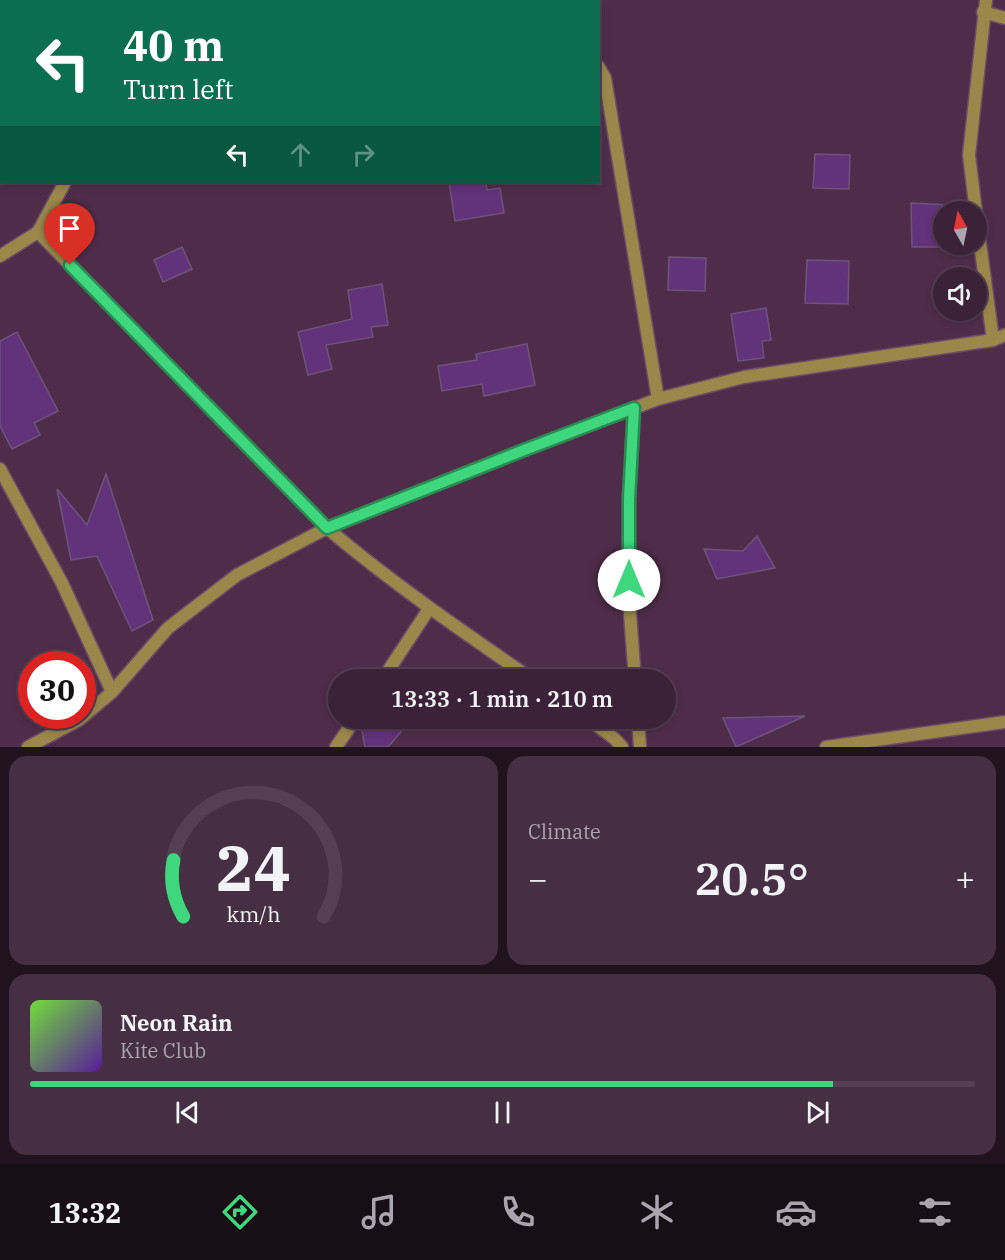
<!DOCTYPE html>
<meta charset="utf-8">
<style>
body{margin:0;font-family:"IBM Plex Serif",serif;background:#462f43;color:#f1f3f6;height:100vh;display:flex;flex-direction:column;font-size:22px;white-space:nowrap}
*{box-sizing:border-box;margin:0}
p{font-size:20px;color:#aca4ae}
.icon{flex:none;width:33px;height:33px;fill:none;stroke:currentColor;stroke-width:2;stroke-linecap:round;stroke-linejoin:round}
.map{position:relative;height:747px;overflow:hidden}
.sheet{display:flex;flex-direction:column;gap:9px;padding:9px;background:#20131f;flex:1}
.sheet>*{flex:none}
.top-card{position:absolute;left:0px;top:0px;width:600px;height:183px;box-shadow:0 3px 9px #0003,0 0 0 2px #543f53;background:#0b6e4f;color:#fff;overflow:hidden}
.needle{width:39px;rotate:351deg}
.tools{position:absolute;left:933px;top:201px;display:grid;gap:12px}
.tools a{display:grid;place-items:center;width:54px;height:54px;border-radius:50%;background:#3b2238;box-shadow:0 3px 9px #0003,0 0 0 2px #543f53;font-size:30px}
.speed{position:absolute;left:18px;top:651px;display:flex;gap:12px;font-size:30px;font-weight:700;text-align:center}
.speed>*{display:grid;place-content:center;width:78px;height:78px;border-radius:50%;background:#3b2238;box-shadow:0 3px 9px #0003,0 0 0 2px #543f53;line-height:1}
.speed .limit{border:9px solid #d22;background:#fff;color:#111}
.pin{position:absolute;display:grid;place-items:center;width:51px;height:51px;color:#fff;margin:-62px -26px;border-radius:50% 50% 50% 0;rotate:-45deg;box-shadow:0 0 6px #0007}
.pin .icon{rotate:45deg}
.me{position:absolute;width:66px;margin:-33px;rotate:0deg;stroke-linejoin:round;filter:drop-shadow(0 0 4px #0008)}
.turn{display:flex;align-items:center;gap:21px;height:126px;padding:0 24px;font-size:27px}
.turn .icon{width:78px;height:78px;stroke-width:2.5}
.turn b{display:block;font-size:42px;line-height:51px}
.lanes{display:flex;align-items:center;height:57px;padding:0 24px;background:#0003;justify-content:center;gap:30px;direction:ltr}
.lanes .off{opacity:.35}
.big{font-size:45px;font-weight:600;line-height:1.1}
.sheet .card{flex:1;display:flex;flex-direction:column;justify-content:center;gap:9px;min-width:0;padding:0 21px;border-radius:18px;background:#462f43}
.sheet .dial{align-items:center;gap:0}
.dial svg{height:156px;overflow:visible;fill:none;stroke:#543f53;stroke-width:7;stroke-linecap:round;text-anchor:middle}
.dial text{fill:#f1f3f6;stroke:none}
.song{display:flex;align-items:center;gap:18px}
.cover{width:72px;height:72px;border-radius:9px;background:linear-gradient(135deg,hsl(100 70% 55%),hsl(270 70% 35%))}
.played{height:6px;border-radius:3px;background:linear-gradient(90deg,#3fd77d 85%,#543f53 85%)}
.keys{display:flex;justify-content:space-around;direction:ltr}
.heat{display:flex;justify-content:space-between;align-items:center;font-size:33px;direction:ltr}
.sheet .tiles{flex:1;display:grid;gap:9px;grid-template-columns:1fr 1fr}
.card:last-child{grid-column:span 2}
.trip{position:absolute;left:328px;top:669px;width:348px;height:60px;border-radius:30px;background:#3b2238;box-shadow:0 3px 9px #0003,0 0 0 2px #543f53;font-weight:600;line-height:60px;text-align:center}
.tab-bar{display:flex;height:96px;justify-content:space-around;align-items:center;background:#180e16;color:#aca4ae}
.tab-bar .icon{width:42px;height:42px}
.tab-bar .on{color:#3fd77d}
.tab-bar b{font-size:27px;color:#f1f3f6}
.map>svg:first-child{display:block}
.building{fill:#62327b;stroke:#6c547a;stroke-width:1.5}
.lines{fill:none;stroke-linecap:round;stroke-linejoin:round}
.minor-casing{stroke:#6b4b66;stroke-width:15}
.minor{stroke:#9a884b;stroke-width:12}
.route-casing{stroke:#298c51;stroke-width:15}
.route{stroke:#3fd77d;stroke-width:10}
</style>
<div class="map">
<svg width="1005" height="747" viewBox="0 0 1005 747">
<rect width="100%" height="100%" fill="#4f2d4a"/>
<g class="building">
<polygon points="815,154 850,155 849,189 813,188"/>
<polygon points="449,182 486,182 487,190 500,188 504,213 455,221"/>
<polygon points="911,203 951,205 951,212 944,212 944,244 948,244 948,247 912,247"/>
<polygon points="182,247 192,269 163,282 154,260"/>
<polygon points="669,257 706,258 705,291 668,290"/>
<polygon points="807,260 849,261 848,304 805,303"/>
<polygon points="382,284 388,325 371,327 373,337 326,345 332,369 308,375 298,332 352,319 348,290"/>
<polygon points="766,308 771,340 762,341 764,358 738,361 731,314"/>
<polygon points="17,332 58,411 34,423 40,435 12,449 0,426 0,341"/>
<polygon points="527,344 535,385 484,396 482,384 442,391 438,366 477,360 476,354"/>
<polygon points="106,474 153,620 132,631 97,556 71,560 57,489 87,525"/>
<polygon points="757,536 775,568 717,579 704,549 743,551"/>
<polygon points="805,716 736,747 723,718"/>
<polygon points="364,718 413,718 388,747 365,747 361,725"/>
</g>
<g class="lines">
<g class="minor-casing">
<g id="minor">
<polyline points="395,0 395,2"/>
<polyline points="589,2 589,0"/>
<polyline points="983,12 1005,18"/>
<polyline points="598,66 605,78 658,399"/>
<polyline points="976,212 969,155 986,0"/>
<polyline points="976,213 993,340"/>
<polyline points="38,232 65,182"/>
<path d="M0,256l38,-24 289,296c65,55 135,103 206,152"/>
<polyline points="634,408 629,499 629,600 635,680"/>
<polyline points="0,469 62,583 112,692"/>
<polyline points="382,680 429,609"/>
<polyline points="587,718 615,739 622,747"/>
<polyline points="638,718 640,747"/>
<polyline points="28,747 79,720 112,692 168,628 237,575 327,528 519,452 658,399 744,377 993,340 1005,335"/>
<polyline points="336,747 356,718"/>
<polyline points="826,747 1005,722"/>
</g>
</g>
<use href="#minor" class="minor"/>
</g>
<g class="lines">
<g class="route-casing">
<polyline id="route" points="70,265 327,528 519,452 634,408 629,499 629,580"/>
</g>
<use href="#route" class="route"/>
</g>
</svg>
<div class="tools">
<a><svg class="needle" viewBox="-14 -14 28 28"><path d="M0-13l5 13h-10z" fill="#e53935"/><path d="M0 13l5-13h-10z" fill="#aca4ae"/></svg></a>
<a><svg class="icon" aria-label="sound" viewBox="0 0 24 24"><path d="M4 9h4l5-4v14l-5-4H4zM17 9q2 3 0 6"/></svg></a>
</div>
<div class="speed"><div class="limit">30</div></div>
<div class="pin" style="left:70px;top:265px;background:#d93025"><svg class="icon" aria-label="arrive" viewBox="0 0 24 24"><path d="M6 21V4h12l-3 4 3 4H6"/></svg></div>
<svg class="me" style="left:629px;top:580px" viewBox="-20 -20 40 40"><circle r="19" fill="#fff"/><path d="M0-13L10 11 0 6-10 11z" fill="#3fd77d"/></svg>
<div class="trip">13:33 · 1 min · 210 m</div>
<div class="top-card">
<div class="turn"><svg class="icon" aria-label="left" viewBox="0 0 24 24"><path d="M17 20v-9H6M10 6l-5 5 5 5"/></svg><div><b>40 m</b>Turn left</div></div>
<div class="lanes"><svg class="icon" aria-label="left" viewBox="0 0 24 24"><path d="M17 20v-9H6M10 6l-5 5 5 5"/></svg><svg class="icon off" aria-label="ahead" viewBox="0 0 24 24"><path d="M12 20V5M6 11l6-6 6 6"/></svg><svg class="icon off" aria-label="right" viewBox="0 0 24 24"><path d="M7 20v-9h11M14 6l5 5-5 5"/></svg></div>
</div>
</div>
<section class="sheet">
<div class="tiles">
<div class="card dial"><svg viewBox="0 0 100 80">
<path d="M14 69A42 42 0 1 1 86 69"/>
<path d="M14 69A42 42 0 0 1 9 40" stroke="#3fd77d"/>
<text x="50" y="56" font-size="32" font-weight="700">24</text>
<text x="50" y="72" font-size="11">km/h</text>
</svg></div>
<div class="card"><p>Climate</p>
<div class="heat"><a>−</a><b class="big">20.5°</b><a>+</a></div>
</div>
<div class="card">
<div class="song"><i class="cover"></i><div><b>Neon Rain</b><p>Kite Club</p></div></div>
<div class="played"></div>
<div class="keys"><svg class="icon" aria-label="previous" viewBox="0 0 24 24"><path d="M18 5L8 12l10 7zM5 5v14"/></svg><svg class="icon" aria-label="pause" viewBox="0 0 24 24"><path d="M8 5v14M16 5v14"/></svg><svg class="icon" aria-label="next" viewBox="0 0 24 24"><path d="M6 5l10 7-10 7zM19 5v14"/></svg></div>
</div>
</div>
</section>
<nav class="tab-bar">
<b>13:32</b>
<svg class="icon on" aria-label="directions" viewBox="0 0 24 24"><path d="M12 3l9 9-9 9-9-9zM9 14v-3h6M13 9l2 2-2 2"/></svg>
<svg class="icon" aria-label="music" viewBox="0 0 24 24"><path d="M9 18V5l10-2v13"/><circle cx="6" cy="18" r="3"/><circle cx="16" cy="16" r="3"/></svg>
<svg class="icon" aria-label="phone" viewBox="0 0 24 24"><path d="M5 4h4l2 5-3 2q2 4 5 5l2-3 5 2v4C11 20 4 13 5 4z"/></svg>
<svg class="icon" aria-label="climate" viewBox="0 0 24 24"><path d="M12 3v18M4 7l16 10M4 17L20 7"/></svg>
<svg class="icon" aria-label="car" viewBox="0 0 24 24"><path d="M5 17H2v-5l4-1 3-4h7l3 4 3 1v5h-3M9 17h6M6 11h13"/><circle cx="7" cy="17" r="2"/><circle cx="17" cy="17" r="2"/></svg>
<svg class="icon" aria-label="filters" viewBox="0 0 24 24"><path d="M4 7h16M4 17h16"/><circle cx="9" cy="7" r="2"/><circle cx="15" cy="17" r="2"/></svg>
</nav>
